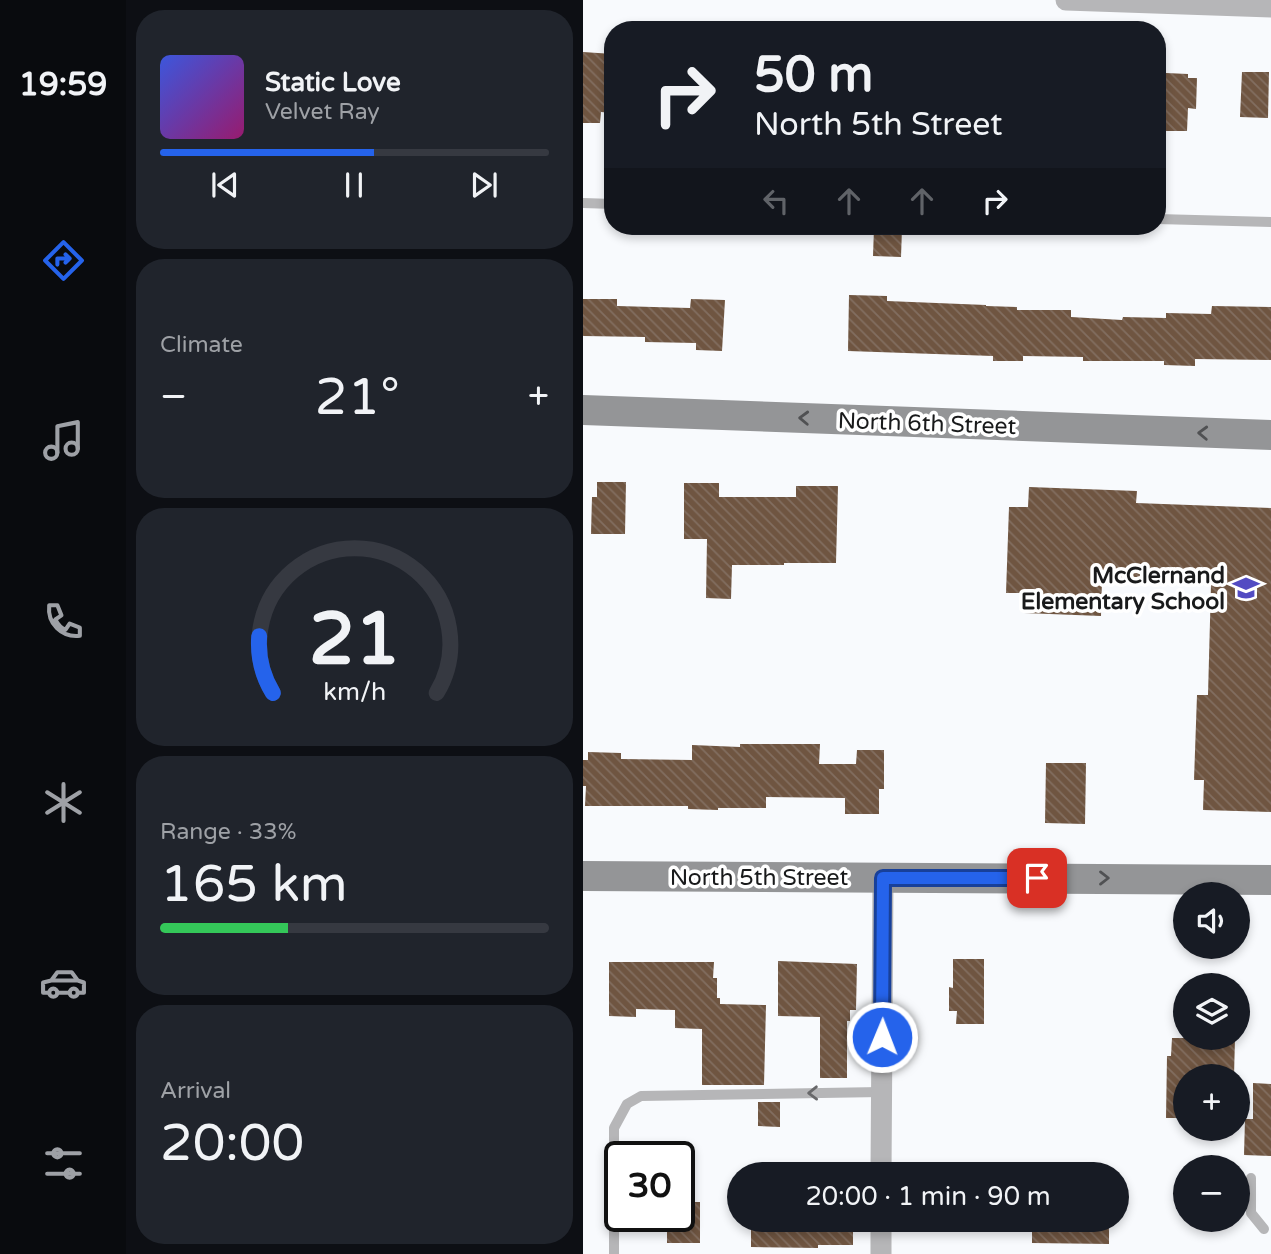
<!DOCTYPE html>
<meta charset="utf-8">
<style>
body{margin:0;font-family:"Varela Round",sans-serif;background:#20242c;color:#f1f3f6;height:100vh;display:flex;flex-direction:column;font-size:26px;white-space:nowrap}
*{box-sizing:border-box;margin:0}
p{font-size:23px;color:#9ea1a6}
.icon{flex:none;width:38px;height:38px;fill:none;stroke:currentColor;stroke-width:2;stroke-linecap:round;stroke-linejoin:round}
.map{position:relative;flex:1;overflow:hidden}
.panel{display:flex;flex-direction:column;gap:10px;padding:10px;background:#0d0f14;width:457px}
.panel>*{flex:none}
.guide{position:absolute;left:21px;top:21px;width:562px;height:214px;border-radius:28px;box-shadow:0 4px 10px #0003;background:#171b24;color:#f1f3f6;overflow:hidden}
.tools{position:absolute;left:590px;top:882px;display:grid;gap:14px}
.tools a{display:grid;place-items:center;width:77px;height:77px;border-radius:50%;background:#171b24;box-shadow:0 4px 10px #0003;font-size:35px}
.speed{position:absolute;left:21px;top:1141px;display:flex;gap:14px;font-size:35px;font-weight:700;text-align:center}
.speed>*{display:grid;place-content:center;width:91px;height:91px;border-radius:50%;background:#171b24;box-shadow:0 4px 10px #0003;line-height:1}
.speed .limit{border:4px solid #111;border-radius:10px;background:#fff;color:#111}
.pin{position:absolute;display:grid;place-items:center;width:60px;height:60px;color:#fff;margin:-30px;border-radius:14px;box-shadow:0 4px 10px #0006}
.me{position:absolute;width:77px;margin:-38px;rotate:1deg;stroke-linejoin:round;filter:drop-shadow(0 0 5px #0008)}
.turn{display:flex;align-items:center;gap:24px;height:147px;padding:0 35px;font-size:32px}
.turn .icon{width:91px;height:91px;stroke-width:2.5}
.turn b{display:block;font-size:49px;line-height:60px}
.lanes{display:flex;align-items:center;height:66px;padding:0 35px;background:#0003;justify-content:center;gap:35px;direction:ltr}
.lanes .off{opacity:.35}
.big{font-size:52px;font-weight:600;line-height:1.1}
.panel .card{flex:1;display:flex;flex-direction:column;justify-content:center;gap:10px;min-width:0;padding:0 24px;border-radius:28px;background:#20242c}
.panel .dial{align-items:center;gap:0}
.dial svg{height:182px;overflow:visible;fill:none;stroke:#363941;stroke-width:7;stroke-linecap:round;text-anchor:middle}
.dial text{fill:#f1f3f6;stroke:none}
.song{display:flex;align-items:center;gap:21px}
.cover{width:84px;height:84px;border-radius:10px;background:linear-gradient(135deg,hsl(230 70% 55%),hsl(320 70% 35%))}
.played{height:7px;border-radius:4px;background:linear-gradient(90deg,#2563eb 55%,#363941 55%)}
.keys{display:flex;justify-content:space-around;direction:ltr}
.heat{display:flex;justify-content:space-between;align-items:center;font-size:38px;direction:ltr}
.charge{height:10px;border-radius:5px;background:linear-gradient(90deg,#34c759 33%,#363941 0)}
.trip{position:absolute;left:144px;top:1162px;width:402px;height:70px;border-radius:35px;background:#171b24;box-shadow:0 4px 10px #0003;font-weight:600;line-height:70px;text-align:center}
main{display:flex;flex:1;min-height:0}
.tab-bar{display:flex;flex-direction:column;width:126px;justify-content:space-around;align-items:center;background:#090b0e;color:#9ea1a6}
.tab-bar .icon{width:49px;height:49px}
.tab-bar .on{color:#2563eb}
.tab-bar b{font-size:32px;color:#f1f3f6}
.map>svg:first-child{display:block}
.building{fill:url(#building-back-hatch)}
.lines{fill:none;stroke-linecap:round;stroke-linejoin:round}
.lane{stroke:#b6b6b8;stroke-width:10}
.street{stroke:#b6b6b8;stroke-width:21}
.secondary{stroke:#949597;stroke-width:30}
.oneway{stroke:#505153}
.oneway2{stroke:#68686a}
.route-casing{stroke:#184099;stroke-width:18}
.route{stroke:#2563eb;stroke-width:12}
.labels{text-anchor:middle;stroke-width:7;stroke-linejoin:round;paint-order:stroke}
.street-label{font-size:23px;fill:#191a1b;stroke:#fff}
.poi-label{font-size:23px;font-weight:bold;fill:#191a1b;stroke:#fff;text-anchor:end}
</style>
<main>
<nav class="tab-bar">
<b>19:59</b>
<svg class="icon on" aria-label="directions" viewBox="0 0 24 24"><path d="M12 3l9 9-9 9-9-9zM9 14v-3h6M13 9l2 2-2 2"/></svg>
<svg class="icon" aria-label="music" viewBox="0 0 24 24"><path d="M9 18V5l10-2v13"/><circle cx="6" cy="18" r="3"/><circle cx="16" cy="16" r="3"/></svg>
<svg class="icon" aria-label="phone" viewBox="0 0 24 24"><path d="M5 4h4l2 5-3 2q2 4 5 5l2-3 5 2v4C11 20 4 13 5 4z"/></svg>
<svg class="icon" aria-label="climate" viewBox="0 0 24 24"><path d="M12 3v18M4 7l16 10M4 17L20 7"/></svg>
<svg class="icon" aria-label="car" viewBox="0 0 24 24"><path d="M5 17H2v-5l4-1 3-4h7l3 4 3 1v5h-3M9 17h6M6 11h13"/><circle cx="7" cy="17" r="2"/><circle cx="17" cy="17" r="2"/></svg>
<svg class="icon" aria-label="filters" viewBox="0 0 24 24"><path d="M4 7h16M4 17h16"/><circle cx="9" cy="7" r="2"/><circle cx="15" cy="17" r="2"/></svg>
</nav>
<section class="panel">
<div class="card">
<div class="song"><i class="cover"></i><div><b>Static Love</b><p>Velvet Ray</p></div></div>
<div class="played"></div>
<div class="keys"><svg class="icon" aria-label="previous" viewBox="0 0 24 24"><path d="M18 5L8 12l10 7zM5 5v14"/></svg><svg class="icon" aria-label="pause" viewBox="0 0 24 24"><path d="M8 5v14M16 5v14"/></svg><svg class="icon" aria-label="next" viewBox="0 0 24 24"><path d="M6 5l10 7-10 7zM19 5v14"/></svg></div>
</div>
<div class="card"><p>Climate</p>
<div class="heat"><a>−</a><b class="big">21°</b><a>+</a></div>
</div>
<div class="card dial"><svg viewBox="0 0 100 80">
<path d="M14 69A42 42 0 1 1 86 69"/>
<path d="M14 69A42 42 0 0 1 8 44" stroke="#2563eb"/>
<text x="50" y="56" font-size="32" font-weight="700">21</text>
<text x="50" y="72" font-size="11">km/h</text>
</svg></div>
<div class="card"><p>Range · 33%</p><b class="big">165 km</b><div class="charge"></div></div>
<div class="card"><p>Arrival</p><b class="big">20:00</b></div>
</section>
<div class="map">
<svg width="689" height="1254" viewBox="0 0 689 1254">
<defs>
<pattern id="building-back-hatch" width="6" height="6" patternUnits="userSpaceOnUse" patternTransform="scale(1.75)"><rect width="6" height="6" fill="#6f5541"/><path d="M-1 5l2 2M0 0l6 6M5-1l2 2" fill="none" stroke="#826e60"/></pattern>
</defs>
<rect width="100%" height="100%" fill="#f8fafd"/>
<g class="building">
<polygon points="0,52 30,54 30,113 18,112 17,123 0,123"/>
<polygon points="659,72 686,72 685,118 657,117"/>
<polygon points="583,73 605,74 605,78 614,78 613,109 605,108 604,131 581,131"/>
<polygon points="291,228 319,229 318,257 290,256"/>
<polygon points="266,295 304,296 304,301 403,305 403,306 434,307 434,310 488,310 488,317 539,320 540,317 583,318 583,313 628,314 629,306 689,307 689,360 612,359 612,366 581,365 581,361 500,361 500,357 440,356 440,361 410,361 410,356 265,351"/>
<polygon points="0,299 34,299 34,306 107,308 108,299 142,300 139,351 113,350 113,343 62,342 62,337 0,336"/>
<polygon points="14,482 43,482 42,534 8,534 9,497 14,497"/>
<polygon points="101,483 136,483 136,497 213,497 213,486 255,486 253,563 201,563 201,565 149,565 148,599 123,598 124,539 101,539"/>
<polygon points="446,487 554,491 553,503 689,508 689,812 620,810 621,780 611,780 614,695 625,695 628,584 519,580 518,616 441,613 442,593 423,593 426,507 445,507"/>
<polygon points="157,744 237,744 236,764 273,764 274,750 301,750 301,789 296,789 296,814 262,814 262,798 183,797 183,808 135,808 135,810 105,809 105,806 2,806 3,786 0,786 0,760 5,760 5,752 38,753 38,759 109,760 109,745 157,747"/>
<polygon points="463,763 503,763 502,824 462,823"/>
<polygon points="370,959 401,959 401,1024 373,1024 374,1011 366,1011 366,987 370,988"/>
<polygon points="195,961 274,964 273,1010 267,1010 267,1021 264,1021 264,1078 237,1078 237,1017 195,1016"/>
<polygon points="26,962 131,962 130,978 134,978 134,998 137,998 137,1004 183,1005 181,1085 119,1085 119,1029 92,1028 92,1010 53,1009 53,1017 26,1016"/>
<polygon points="589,1038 652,1038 651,1076 602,1076 602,1118 583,1118 584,1056 588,1056"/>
<polygon points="670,1083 689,1084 689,1156 661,1155 662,1119 670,1119"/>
<polygon points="175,1102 197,1102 197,1127 175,1126"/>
<polygon points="96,1202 117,1202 117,1243 84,1243 84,1216 96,1216"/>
<polygon points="168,1220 270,1220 270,1245 235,1245 235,1248 168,1247"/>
<polygon points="449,1220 526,1220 526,1244 449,1243"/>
</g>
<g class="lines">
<g class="lane">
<polyline points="0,203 30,204"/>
<polyline points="574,219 689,222"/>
<polyline points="668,1178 668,1213 681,1229"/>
<polyline points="31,1254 31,1128 44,1104 58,1096 298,1092"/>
</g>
<g class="street">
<polyline points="483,0 689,7"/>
<polyline points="298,1174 300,878"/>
<polyline points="298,1254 298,1220"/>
</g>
<g class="secondary">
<polyline points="0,410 689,435"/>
<polyline points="0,876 689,880"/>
</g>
</g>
<defs><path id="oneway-chevron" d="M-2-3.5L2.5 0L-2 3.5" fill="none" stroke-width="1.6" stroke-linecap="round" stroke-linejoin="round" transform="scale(1.75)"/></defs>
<g class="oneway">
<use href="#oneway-chevron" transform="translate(221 418) rotate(-178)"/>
<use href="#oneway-chevron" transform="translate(620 433) rotate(-178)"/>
<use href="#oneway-chevron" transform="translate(521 878)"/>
</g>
<use class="oneway2" href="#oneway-chevron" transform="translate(230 1093) rotate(179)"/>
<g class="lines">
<g class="route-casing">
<polyline id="route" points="299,1037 300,878 454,878"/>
</g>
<use href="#route" class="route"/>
</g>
<defs>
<g id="school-bare" transform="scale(2.1)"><path d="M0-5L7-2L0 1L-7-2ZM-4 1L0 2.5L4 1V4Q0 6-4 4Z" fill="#524bc2" stroke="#fff" stroke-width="2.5" paint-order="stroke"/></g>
</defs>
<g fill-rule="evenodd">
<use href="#school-bare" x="663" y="588"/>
</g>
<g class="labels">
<g class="street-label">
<text transform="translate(344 423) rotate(2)" y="8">North 6th Street</text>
<text x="176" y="885">North 5th Street</text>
</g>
<g class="poi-label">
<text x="642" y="583">McClernand<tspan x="642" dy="26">Elementary School</tspan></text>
</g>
</g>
</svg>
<div class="tools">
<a><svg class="icon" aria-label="sound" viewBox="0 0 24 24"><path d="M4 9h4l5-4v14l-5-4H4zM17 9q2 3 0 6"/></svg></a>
<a><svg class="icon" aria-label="layers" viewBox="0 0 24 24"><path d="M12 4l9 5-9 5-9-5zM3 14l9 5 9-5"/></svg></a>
<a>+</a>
<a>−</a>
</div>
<div class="speed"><div class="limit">30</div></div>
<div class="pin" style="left:454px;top:878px;background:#d93025"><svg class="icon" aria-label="arrive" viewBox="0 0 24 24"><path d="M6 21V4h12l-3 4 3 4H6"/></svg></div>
<svg class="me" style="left:299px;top:1037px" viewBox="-20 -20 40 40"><circle r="17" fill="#2563eb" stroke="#fff" stroke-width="3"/><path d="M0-11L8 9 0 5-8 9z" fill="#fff"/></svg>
<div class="trip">20:00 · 1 min · 90 m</div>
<div class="guide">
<div class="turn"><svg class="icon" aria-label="right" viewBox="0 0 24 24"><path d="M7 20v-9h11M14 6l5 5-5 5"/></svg><div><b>50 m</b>North 5th Street</div></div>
<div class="lanes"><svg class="icon off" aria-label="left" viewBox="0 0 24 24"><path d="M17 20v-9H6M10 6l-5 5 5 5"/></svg><svg class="icon off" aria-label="ahead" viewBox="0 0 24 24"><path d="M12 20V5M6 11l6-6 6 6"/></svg><svg class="icon off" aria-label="ahead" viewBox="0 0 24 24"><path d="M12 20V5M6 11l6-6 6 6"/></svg><svg class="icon" aria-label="right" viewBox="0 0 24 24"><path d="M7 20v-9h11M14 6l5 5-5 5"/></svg></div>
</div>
</div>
</main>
